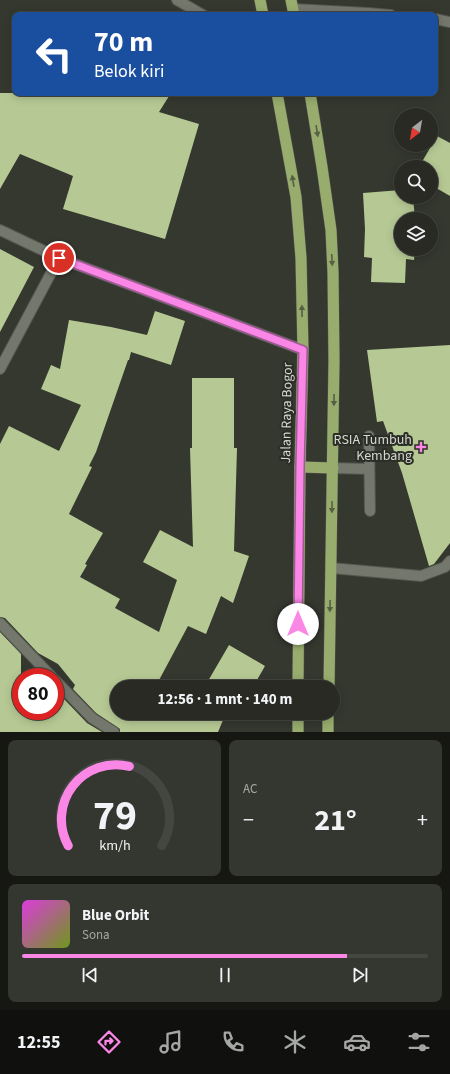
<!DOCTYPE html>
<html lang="id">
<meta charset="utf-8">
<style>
body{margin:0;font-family:"Source Sans 3",sans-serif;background:#343630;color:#f1f3f6;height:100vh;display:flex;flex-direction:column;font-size:15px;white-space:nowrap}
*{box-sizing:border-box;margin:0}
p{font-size:13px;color:#a5a7a6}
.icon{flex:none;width:22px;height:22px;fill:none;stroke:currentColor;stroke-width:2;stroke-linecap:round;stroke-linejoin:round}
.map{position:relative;height:732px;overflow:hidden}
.drawer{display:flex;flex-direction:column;gap:8px;padding:8px;background:#161713;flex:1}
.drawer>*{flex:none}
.top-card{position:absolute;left:12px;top:12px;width:426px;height:84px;border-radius:8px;box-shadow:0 2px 10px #0003,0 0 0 1px #444641;background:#1a4fa0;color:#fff;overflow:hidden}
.needle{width:26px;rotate:211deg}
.tools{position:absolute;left:394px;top:108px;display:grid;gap:8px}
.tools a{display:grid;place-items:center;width:44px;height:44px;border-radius:50%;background:#282a23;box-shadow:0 2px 10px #0003,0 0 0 1px #444641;font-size:20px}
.speed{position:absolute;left:12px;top:668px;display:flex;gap:8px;font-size:20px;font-weight:700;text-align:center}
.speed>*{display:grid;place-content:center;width:52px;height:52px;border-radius:50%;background:#282a23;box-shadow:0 2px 10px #0003,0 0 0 1px #444641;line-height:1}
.speed .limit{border:6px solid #d22;background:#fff;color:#111}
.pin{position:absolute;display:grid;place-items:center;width:34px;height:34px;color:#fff;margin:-17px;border:2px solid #fff;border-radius:50%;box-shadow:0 1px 4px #0007}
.me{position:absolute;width:44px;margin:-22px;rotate:0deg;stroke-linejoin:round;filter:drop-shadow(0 0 3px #0008)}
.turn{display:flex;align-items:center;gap:14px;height:84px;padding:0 16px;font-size:18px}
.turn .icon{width:52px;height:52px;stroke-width:2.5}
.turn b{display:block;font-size:28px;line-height:34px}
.big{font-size:30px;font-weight:700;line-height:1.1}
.drawer .tile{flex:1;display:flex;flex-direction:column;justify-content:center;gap:6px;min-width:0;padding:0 14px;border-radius:8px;background:#343630}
.drawer .dial{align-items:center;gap:0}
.dial svg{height:104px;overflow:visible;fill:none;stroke:#444641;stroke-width:7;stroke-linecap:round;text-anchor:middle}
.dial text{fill:#f1f3f6;stroke:none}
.song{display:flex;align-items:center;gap:12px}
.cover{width:48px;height:48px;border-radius:6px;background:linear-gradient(135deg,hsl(300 70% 55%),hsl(80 70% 35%))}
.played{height:4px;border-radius:2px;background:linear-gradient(90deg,#fa87e6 80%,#444641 80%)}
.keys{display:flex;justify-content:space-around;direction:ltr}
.heat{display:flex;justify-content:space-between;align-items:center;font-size:22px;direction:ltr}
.drawer .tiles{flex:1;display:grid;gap:8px;grid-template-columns:1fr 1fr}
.tile:last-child{grid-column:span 2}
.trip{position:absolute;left:110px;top:680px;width:230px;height:40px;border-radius:20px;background:#282a23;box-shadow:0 2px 10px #0003,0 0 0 1px #444641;font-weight:700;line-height:40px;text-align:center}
.tabs{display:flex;height:64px;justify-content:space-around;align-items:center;background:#10110e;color:#a5a7a6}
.tabs .icon{width:28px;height:28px}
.tabs .current{color:#fa87e6}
.tabs b{font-size:18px;color:#f1f3f6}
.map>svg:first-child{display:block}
.building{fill:#b6c994}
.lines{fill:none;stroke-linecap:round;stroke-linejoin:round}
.service-casing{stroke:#54564f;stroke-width:12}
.minor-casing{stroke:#54564f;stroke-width:12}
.secondary-casing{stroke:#54564f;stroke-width:12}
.trunk-casing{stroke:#54564f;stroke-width:12}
.service{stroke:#73776c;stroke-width:10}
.minor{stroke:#73776c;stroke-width:10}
.secondary{stroke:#73776c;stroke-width:10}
.trunk{stroke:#97ac6d;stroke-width:11}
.oneway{fill:#566042}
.route-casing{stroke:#a25896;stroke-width:10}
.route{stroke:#fa87e6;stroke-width:7}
.poi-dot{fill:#fa87e6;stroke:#2b2e25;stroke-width:1.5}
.labels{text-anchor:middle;stroke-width:4;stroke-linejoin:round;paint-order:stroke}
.street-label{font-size:14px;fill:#d5d7d2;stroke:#2b2e25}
.poi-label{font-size:14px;fill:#d5d7d2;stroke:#2b2e25;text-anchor:end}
</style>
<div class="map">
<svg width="450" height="732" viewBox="0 0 450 732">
<rect width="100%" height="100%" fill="#35382f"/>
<g class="building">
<polygon points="0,93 171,93 159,112 199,124 165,239 63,209 73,176 20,154 0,189"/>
<polygon points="437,136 450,143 450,196 431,185 431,167 419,167"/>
<polygon points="401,190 401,197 413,197 415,219 401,219 401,249 415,249 414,260 406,259 405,283 371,282 372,258 364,257 365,229 363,193"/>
<polygon points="0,249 34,267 0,332"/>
<polygon points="155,311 185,321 171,365 131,352 129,360 128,360 96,452 89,466 92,467 69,514 103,533 85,564 87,565 80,577 120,599 115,608 159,632 177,580 143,562 160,530 193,547 190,448 192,448 192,378 234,378 234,448 237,448 234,551 249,556 233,603 221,596 206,634 188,626 158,682 160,684 159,687 117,687 117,713 226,713 218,732 120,732 120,729 96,713 73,689 75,685 58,664 38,653 5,618 0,617 0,444 9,426 59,451 81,405 41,389 51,365 60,369 69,320 111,327 147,335"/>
<polygon points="450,345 450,543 434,564 429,566 402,473 383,421 377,422 367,350"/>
<polygon points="0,632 21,654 21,711 55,711 64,699 87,723 102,732 0,732"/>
<polygon points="229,645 265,666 253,687 203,687 206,680 208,681"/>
</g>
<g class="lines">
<g class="service-casing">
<g id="service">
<polyline points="0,230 59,258 303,350"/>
<polyline points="0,369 59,258"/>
<polyline points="369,436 370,511"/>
<polyline points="333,468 369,469"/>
<polyline points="331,568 421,576 445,567 450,561"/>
</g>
</g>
<g class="minor-casing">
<g id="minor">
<polyline points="0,623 52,677"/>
<polyline points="55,680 92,718 114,732"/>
</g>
</g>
<g class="secondary-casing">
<g id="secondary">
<polyline points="177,0 203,15"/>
<polyline points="293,9 368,13 391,15"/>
<polyline points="435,19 450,22"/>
</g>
</g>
<g class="trunk-casing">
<g id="trunk">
<polyline points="260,0 263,15"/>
<polyline points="291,0 294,15"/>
<polyline points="277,93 296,197 301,258 303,350 300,467 298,687"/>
<polyline points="310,93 322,167 331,230 333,272 334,361 329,687"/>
<polyline points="300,467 333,468"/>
<polyline points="298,732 298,713"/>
<polyline points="328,732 328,713"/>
</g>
</g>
<use href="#service" class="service"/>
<use href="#minor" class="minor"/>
<use href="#secondary" class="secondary"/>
<use href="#trunk" class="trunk"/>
</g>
<defs><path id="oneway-solid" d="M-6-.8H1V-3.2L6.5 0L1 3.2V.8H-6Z"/></defs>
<g class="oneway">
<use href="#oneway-solid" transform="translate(317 131) rotate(81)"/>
<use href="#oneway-solid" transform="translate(293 181) rotate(-99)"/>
<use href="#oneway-solid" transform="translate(332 260) rotate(87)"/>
<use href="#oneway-solid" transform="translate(302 311) rotate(-91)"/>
<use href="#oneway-solid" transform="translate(334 400) rotate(91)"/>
<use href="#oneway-solid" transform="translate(332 507) rotate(91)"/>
<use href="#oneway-solid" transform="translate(330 606) rotate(91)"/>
</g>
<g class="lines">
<g class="route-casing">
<polyline id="route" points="59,258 303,350 300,467 298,624"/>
</g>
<use href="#route" class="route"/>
</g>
<path class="poi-dot" d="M419 441h4v4h4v4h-4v4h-4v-4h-4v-4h4z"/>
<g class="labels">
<g class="street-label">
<text transform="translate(286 413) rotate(-89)" y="5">Jalan Raya Bogor</text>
</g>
<g class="poi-label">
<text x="412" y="444">RSIA Tumbuh<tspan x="412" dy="16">Kembang</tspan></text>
</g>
</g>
</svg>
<div class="tools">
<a><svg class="needle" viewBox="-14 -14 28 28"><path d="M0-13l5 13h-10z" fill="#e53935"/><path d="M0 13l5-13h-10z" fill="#a5a7a6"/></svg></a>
<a><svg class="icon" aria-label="search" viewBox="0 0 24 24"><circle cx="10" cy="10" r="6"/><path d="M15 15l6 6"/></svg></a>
<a><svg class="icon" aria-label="layers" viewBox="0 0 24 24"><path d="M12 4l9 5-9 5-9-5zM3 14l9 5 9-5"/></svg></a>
</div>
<div class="speed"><div class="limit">80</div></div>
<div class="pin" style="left:59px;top:258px;background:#d93025"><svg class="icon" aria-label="arrive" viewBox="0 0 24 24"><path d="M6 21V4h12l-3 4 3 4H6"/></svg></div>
<svg class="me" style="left:298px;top:624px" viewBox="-20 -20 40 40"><circle r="19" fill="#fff"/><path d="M0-13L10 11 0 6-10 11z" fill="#fa87e6"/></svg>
<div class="trip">12:56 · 1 mnt · 140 m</div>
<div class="top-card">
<div class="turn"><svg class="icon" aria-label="left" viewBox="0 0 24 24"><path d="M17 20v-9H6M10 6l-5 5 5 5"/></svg><div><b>70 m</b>Belok kiri</div></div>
</div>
</div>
<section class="drawer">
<div class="tiles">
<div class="tile dial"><svg viewBox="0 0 100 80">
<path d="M14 69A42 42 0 1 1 86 69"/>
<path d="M14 69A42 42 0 0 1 61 8" stroke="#fa87e6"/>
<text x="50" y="56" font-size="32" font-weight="700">79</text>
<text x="50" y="72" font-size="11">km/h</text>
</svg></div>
<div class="tile"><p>AC</p>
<div class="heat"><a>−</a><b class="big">21°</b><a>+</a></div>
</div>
<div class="tile">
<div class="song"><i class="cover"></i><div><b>Blue Orbit</b><p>Sona</p></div></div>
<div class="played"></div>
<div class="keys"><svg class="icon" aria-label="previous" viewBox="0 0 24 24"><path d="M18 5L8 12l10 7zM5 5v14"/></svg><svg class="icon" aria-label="pause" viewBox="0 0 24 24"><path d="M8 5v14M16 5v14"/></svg><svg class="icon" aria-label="next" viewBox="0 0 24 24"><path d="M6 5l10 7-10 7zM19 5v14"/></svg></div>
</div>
</div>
</section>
<nav class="tabs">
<b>12:55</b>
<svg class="icon current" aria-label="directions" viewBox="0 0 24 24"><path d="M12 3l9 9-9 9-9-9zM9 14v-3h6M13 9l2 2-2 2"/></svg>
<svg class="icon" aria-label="music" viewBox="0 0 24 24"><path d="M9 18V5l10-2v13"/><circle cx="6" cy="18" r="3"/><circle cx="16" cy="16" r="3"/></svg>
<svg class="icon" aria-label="phone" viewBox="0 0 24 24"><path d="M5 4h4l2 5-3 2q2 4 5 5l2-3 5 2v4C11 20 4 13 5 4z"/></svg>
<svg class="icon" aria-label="climate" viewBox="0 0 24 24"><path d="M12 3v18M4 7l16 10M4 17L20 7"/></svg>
<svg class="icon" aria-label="car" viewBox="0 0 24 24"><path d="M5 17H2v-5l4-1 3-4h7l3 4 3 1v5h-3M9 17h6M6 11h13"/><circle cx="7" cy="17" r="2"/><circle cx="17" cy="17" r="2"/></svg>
<svg class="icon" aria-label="filters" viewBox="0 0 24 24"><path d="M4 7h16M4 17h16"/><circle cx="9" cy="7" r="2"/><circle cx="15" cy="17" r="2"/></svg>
</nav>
